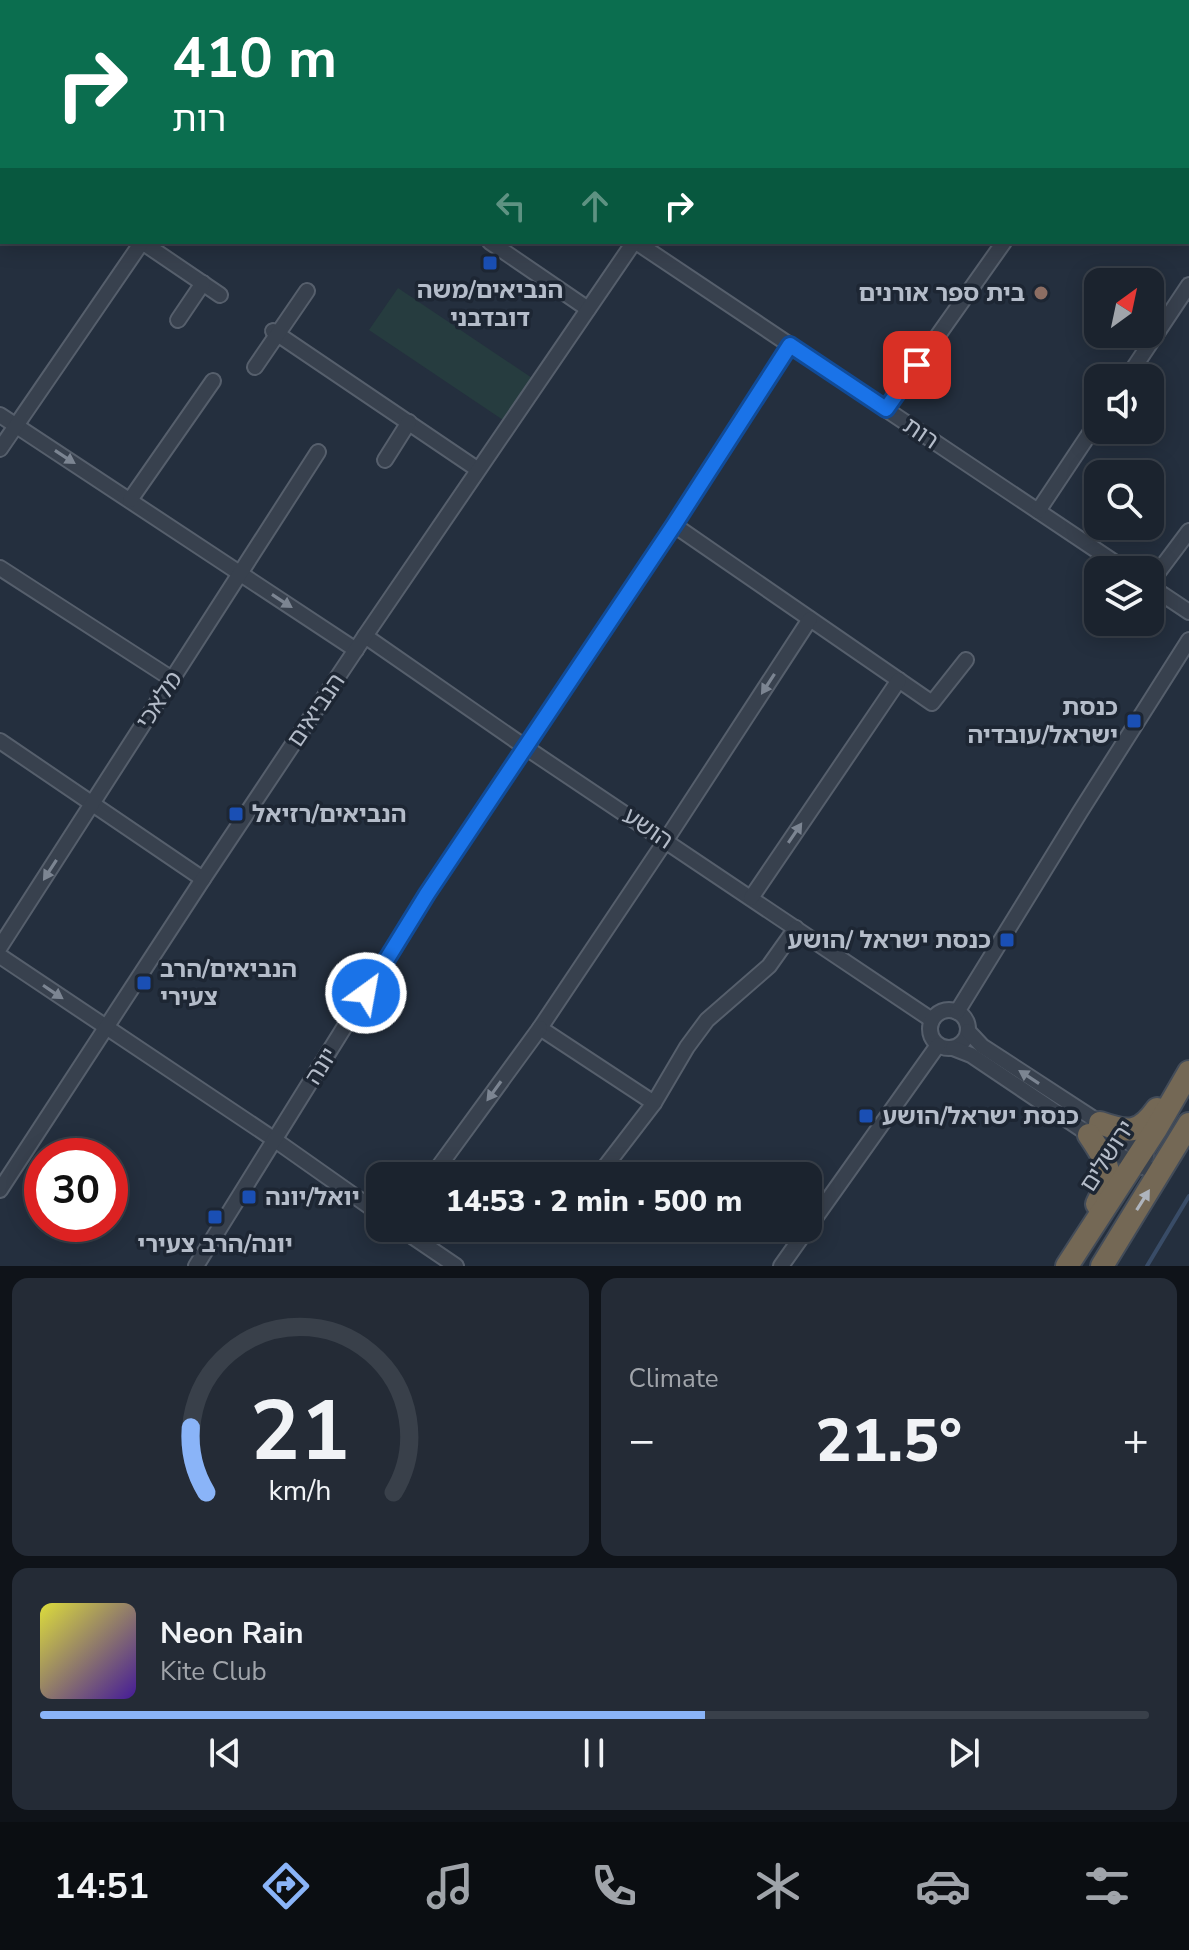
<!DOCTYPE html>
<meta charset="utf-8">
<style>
body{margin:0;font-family:"Nunito Sans","Noto Sans Hebrew",sans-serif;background:#242b36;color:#f1f3f6;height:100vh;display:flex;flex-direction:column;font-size:30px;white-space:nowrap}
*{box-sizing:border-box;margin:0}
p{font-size:26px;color:#a0a4aa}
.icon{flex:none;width:44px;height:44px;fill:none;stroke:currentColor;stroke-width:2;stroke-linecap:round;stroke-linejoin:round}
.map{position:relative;height:1266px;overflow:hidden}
.sheet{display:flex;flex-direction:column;gap:12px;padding:12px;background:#0f1319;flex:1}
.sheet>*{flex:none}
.guide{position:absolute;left:0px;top:0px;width:1190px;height:244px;box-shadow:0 4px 20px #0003,0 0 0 2px #39404a;background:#0b6e4f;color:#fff;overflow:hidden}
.needle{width:52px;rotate:33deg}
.controls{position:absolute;left:1084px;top:268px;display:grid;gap:16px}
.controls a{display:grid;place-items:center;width:80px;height:80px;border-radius:16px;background:#1b232e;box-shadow:0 4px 20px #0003,0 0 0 2px #39404a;font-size:40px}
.speed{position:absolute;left:24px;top:1138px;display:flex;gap:16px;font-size:40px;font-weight:700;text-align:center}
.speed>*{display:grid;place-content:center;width:104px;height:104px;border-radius:50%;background:#1b232e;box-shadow:0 4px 20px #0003,0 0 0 2px #39404a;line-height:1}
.speed .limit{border:12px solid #d22;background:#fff;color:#111}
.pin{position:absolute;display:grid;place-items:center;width:68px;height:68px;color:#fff;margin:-34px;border-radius:16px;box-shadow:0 4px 12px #0006}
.me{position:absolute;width:88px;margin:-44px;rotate:32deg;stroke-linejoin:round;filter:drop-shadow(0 0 6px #0008)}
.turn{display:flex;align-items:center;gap:28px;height:168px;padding:0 40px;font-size:36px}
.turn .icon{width:104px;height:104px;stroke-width:2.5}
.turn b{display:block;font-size:56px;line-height:68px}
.lanes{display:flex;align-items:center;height:76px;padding:0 40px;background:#0003;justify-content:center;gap:40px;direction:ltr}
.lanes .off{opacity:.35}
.big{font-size:60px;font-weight:800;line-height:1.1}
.sheet .tile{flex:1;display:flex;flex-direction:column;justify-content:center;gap:12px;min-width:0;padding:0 28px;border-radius:16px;background:#242b36}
.sheet .dial{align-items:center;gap:0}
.dial svg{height:208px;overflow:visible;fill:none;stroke:#39404a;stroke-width:7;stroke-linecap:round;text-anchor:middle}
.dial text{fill:#f1f3f6;stroke:none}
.song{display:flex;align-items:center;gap:24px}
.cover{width:96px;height:96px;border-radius:12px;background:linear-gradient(135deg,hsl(60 70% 55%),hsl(260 70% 35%))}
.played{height:8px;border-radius:4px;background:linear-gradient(90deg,#8ab4f8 60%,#39404a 60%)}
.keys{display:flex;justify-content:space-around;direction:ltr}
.heat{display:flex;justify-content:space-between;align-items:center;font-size:44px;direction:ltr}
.sheet .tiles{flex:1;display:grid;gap:12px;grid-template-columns:1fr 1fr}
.tile:last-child{grid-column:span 2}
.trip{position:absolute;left:366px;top:1162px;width:456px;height:80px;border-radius:16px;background:#1b232e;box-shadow:0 4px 20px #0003,0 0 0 2px #39404a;font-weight:800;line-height:80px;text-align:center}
.dock{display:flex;height:128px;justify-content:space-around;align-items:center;background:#0b0e12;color:#a0a4aa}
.dock .icon{width:56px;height:56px}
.dock .current{color:#8ab4f8}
.dock b{font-size:36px;color:#f1f3f6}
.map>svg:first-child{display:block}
.green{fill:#263c3f}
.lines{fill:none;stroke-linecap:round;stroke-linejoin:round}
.stream{stroke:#394c67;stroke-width:4}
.minor-casing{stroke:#565f6c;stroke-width:18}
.highway-casing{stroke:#434c59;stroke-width:26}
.minor{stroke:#38414e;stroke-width:14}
.highway{stroke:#746855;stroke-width:22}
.oneway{fill:#7c8592}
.oneway2{fill:#aeb4bd}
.route-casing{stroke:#114b97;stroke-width:20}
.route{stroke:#1a73e8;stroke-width:14}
.transit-dot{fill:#1a4fb4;stroke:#1d2633;stroke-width:3}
.education-dot{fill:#8d6e63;stroke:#1d2633;stroke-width:3}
.labels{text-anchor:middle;stroke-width:7;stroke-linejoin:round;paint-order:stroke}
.poi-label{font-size:24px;font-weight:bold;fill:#b4bcc9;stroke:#1d2633;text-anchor:start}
.street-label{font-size:24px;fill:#b4bcc9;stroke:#1d2633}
</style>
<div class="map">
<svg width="1189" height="1266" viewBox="0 0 1189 1266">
<rect width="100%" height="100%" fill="#242f3e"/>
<polygon class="green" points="398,288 538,382 509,424 369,330"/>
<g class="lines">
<polyline class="stream" points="1147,1266 1189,1196"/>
<g class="minor-casing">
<g id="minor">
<polyline points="132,0 135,2"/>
<polyline points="577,0 580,2"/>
<polyline points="950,0 952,2"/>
<polyline points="1115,0 1117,2"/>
<polyline points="87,2 88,0"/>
<polyline points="307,2 308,0"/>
<polyline points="503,2 504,0"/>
<polyline points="800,2 801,0"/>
<polyline points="1188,2 1189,1"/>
<polyline points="1188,66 1189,67"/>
<polyline points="0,78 2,80"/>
<polyline points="0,130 2,127"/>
<polyline points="1188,217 1189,218"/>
<polyline points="142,242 220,295"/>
<polyline points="490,242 588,309"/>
<polyline points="636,242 1126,570"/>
<polyline points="178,320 203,283"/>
<polyline points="273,331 477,469"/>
<polyline points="255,367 307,291"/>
<polyline points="1127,378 1189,285"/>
<polyline points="886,409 1004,242"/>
<polyline points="0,415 356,650"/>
<polyline points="0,449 142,242"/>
<polyline points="385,460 409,422"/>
<polyline points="130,500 213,381"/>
<polyline points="1038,511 1098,421"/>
<polyline points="674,525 932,703 966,660"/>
<polyline points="0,568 172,679"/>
<polyline points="1150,583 1189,531"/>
<polyline points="1150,586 1189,612"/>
<polyline points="365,636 525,747 932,1020"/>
<polyline points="0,741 203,879"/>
<polyline points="751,898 899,680"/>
<polyline points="0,947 318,452"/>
<polyline points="0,956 275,1140 380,1214"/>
<circle cx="949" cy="1029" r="19"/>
<polyline points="957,1012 1080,812 1189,640"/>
<polyline points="968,1031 982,1046 1111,1130 1141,1151 1146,1157"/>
<polyline points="953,1048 971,1055 1133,1164 1160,1172"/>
<polyline points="654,1103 540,1028 666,840 810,619"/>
<polyline points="432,1176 540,1028"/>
<polyline points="598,1176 654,1103 687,1047 707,1020 769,966 796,928"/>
<polyline points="0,1190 203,879 365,636 634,242"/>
<polyline points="400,1228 456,1266"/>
<polyline points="196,1266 427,894 674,525 790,345"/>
<polyline points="781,1266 938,1045"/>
</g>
</g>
<g class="highway-casing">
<g id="highway">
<path d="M1100,1123c29,10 39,11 57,-14"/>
<path d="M1089,1135c6,9 18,26 19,37 1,10 -7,23 -11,32"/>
<polyline points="1067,1266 1156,1129 1189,1072"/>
<polyline points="1102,1266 1189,1124"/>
</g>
</g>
<use href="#minor" class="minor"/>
<use href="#highway" class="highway"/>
</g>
<defs><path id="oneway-solid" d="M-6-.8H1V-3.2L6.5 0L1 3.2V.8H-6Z" transform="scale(2)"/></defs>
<g class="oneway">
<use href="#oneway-solid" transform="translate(65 457) rotate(33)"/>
<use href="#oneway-solid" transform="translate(282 601) rotate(33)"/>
<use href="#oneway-solid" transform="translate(768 684) rotate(123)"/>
<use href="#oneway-solid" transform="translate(795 833) rotate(-56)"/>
<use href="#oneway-solid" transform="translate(50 870) rotate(123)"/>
<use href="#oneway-solid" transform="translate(53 992) rotate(34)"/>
<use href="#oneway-solid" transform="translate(1029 1077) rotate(-147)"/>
<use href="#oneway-solid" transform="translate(494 1091) rotate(126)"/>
</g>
<use class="oneway2" href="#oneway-solid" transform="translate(1143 1200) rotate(-58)"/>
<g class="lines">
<g class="route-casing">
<polyline id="route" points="366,993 427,894 674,525 790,345 886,409 917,365"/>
</g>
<use href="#route" class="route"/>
</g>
<g class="transit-dot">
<rect x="482" y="255" width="16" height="16" rx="4"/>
<rect x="1126" y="713" width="16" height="16" rx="4"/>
<rect x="228" y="806" width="16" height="16" rx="4"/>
<rect x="999" y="932" width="16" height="16" rx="4"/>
<rect x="136" y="975" width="16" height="16" rx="4"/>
<rect x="858" y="1108" width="16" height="16" rx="4"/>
<rect x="241" y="1189" width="16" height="16" rx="4"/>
<rect x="207" y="1209" width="16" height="16" rx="4"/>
</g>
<circle class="education-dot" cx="1041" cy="293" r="8"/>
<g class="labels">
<g class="poi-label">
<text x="490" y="298" text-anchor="middle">הנביאים/משה<tspan x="490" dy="28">דובדבני</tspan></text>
<text x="1025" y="301" text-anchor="end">בית ספר אורנים</text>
<text x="1118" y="715" text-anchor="end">כנסת<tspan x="1118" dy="28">ישראל/עובדיה</tspan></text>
<text x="252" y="822">הנביאים/רזיאל</text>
<text x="991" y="948" text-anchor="end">כנסת ישראל /הושע</text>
<text x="160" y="977">הנביאים/הרב<tspan x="160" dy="28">צעירי</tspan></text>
<text x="882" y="1124">כנסת ישראל/הושע</text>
<text x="265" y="1205">יואל/יונה</text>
<text x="215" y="1252" text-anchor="middle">יונה/הרב צעירי</text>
</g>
<g class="street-label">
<text transform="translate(921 433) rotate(34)" y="8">רות</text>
<text transform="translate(159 700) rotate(-57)" y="8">מלאכי</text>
<text transform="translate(316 710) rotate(-56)" y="8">הנביאים</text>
<text transform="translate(648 828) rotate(34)" y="8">הושע</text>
<text transform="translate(321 1066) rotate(-58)" y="8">יונה</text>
<text transform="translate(1107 1156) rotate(-57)" y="8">ירושלים</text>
</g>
</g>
</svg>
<div class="controls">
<a><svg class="needle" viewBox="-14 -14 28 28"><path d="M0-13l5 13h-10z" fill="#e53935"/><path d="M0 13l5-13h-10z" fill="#a0a4aa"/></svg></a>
<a><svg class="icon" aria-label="sound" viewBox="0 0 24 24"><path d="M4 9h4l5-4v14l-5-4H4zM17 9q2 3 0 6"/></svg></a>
<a><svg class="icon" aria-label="search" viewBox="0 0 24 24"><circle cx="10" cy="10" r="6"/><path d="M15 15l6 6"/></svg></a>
<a><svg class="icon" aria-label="layers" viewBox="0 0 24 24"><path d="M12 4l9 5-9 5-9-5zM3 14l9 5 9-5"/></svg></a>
</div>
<div class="speed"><div class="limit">30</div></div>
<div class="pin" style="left:917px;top:365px;background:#d93025"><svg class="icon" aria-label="arrive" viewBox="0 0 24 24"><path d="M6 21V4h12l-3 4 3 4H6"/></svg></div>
<svg class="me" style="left:366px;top:993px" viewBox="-20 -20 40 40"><circle r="17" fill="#1a73e8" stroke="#fff" stroke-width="3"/><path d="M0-11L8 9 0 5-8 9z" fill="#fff"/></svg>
<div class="trip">14:53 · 2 min · 500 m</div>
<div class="guide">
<div class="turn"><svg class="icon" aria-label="right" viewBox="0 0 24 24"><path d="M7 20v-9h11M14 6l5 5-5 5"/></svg><div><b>410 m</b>רות</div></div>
<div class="lanes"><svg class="icon off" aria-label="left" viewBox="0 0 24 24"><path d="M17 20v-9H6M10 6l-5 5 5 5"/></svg><svg class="icon off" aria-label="ahead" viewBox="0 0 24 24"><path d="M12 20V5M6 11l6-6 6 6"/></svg><svg class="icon" aria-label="right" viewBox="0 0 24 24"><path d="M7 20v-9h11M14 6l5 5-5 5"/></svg></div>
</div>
</div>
<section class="sheet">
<div class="tiles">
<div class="tile dial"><svg viewBox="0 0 100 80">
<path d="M14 69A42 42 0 1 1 86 69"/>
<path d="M14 69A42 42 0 0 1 8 44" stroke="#8ab4f8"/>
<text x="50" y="56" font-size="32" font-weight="700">21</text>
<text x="50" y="72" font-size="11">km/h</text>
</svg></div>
<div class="tile"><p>Climate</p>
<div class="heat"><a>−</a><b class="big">21.5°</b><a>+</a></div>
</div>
<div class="tile">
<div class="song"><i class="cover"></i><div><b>Neon Rain</b><p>Kite Club</p></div></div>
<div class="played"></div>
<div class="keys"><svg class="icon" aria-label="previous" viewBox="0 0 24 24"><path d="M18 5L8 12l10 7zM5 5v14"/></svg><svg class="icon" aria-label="pause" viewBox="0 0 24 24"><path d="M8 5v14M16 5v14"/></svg><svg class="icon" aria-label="next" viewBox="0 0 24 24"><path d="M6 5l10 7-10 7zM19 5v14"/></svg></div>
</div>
</div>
</section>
<nav class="dock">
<b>14:51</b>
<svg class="icon current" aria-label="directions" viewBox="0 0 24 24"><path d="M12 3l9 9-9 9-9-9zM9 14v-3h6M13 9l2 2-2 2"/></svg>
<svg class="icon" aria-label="music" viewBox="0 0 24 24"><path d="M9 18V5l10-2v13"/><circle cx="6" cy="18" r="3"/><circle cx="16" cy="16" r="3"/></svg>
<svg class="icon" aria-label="phone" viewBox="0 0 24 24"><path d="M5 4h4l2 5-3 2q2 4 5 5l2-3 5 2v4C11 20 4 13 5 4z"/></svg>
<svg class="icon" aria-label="climate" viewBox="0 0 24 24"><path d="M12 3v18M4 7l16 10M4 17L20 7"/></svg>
<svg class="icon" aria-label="car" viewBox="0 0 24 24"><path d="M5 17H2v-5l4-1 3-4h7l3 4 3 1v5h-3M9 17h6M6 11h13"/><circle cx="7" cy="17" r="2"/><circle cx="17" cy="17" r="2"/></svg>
<svg class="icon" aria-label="filters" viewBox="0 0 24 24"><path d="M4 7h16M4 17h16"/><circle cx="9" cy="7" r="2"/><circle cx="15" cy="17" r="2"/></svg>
</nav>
